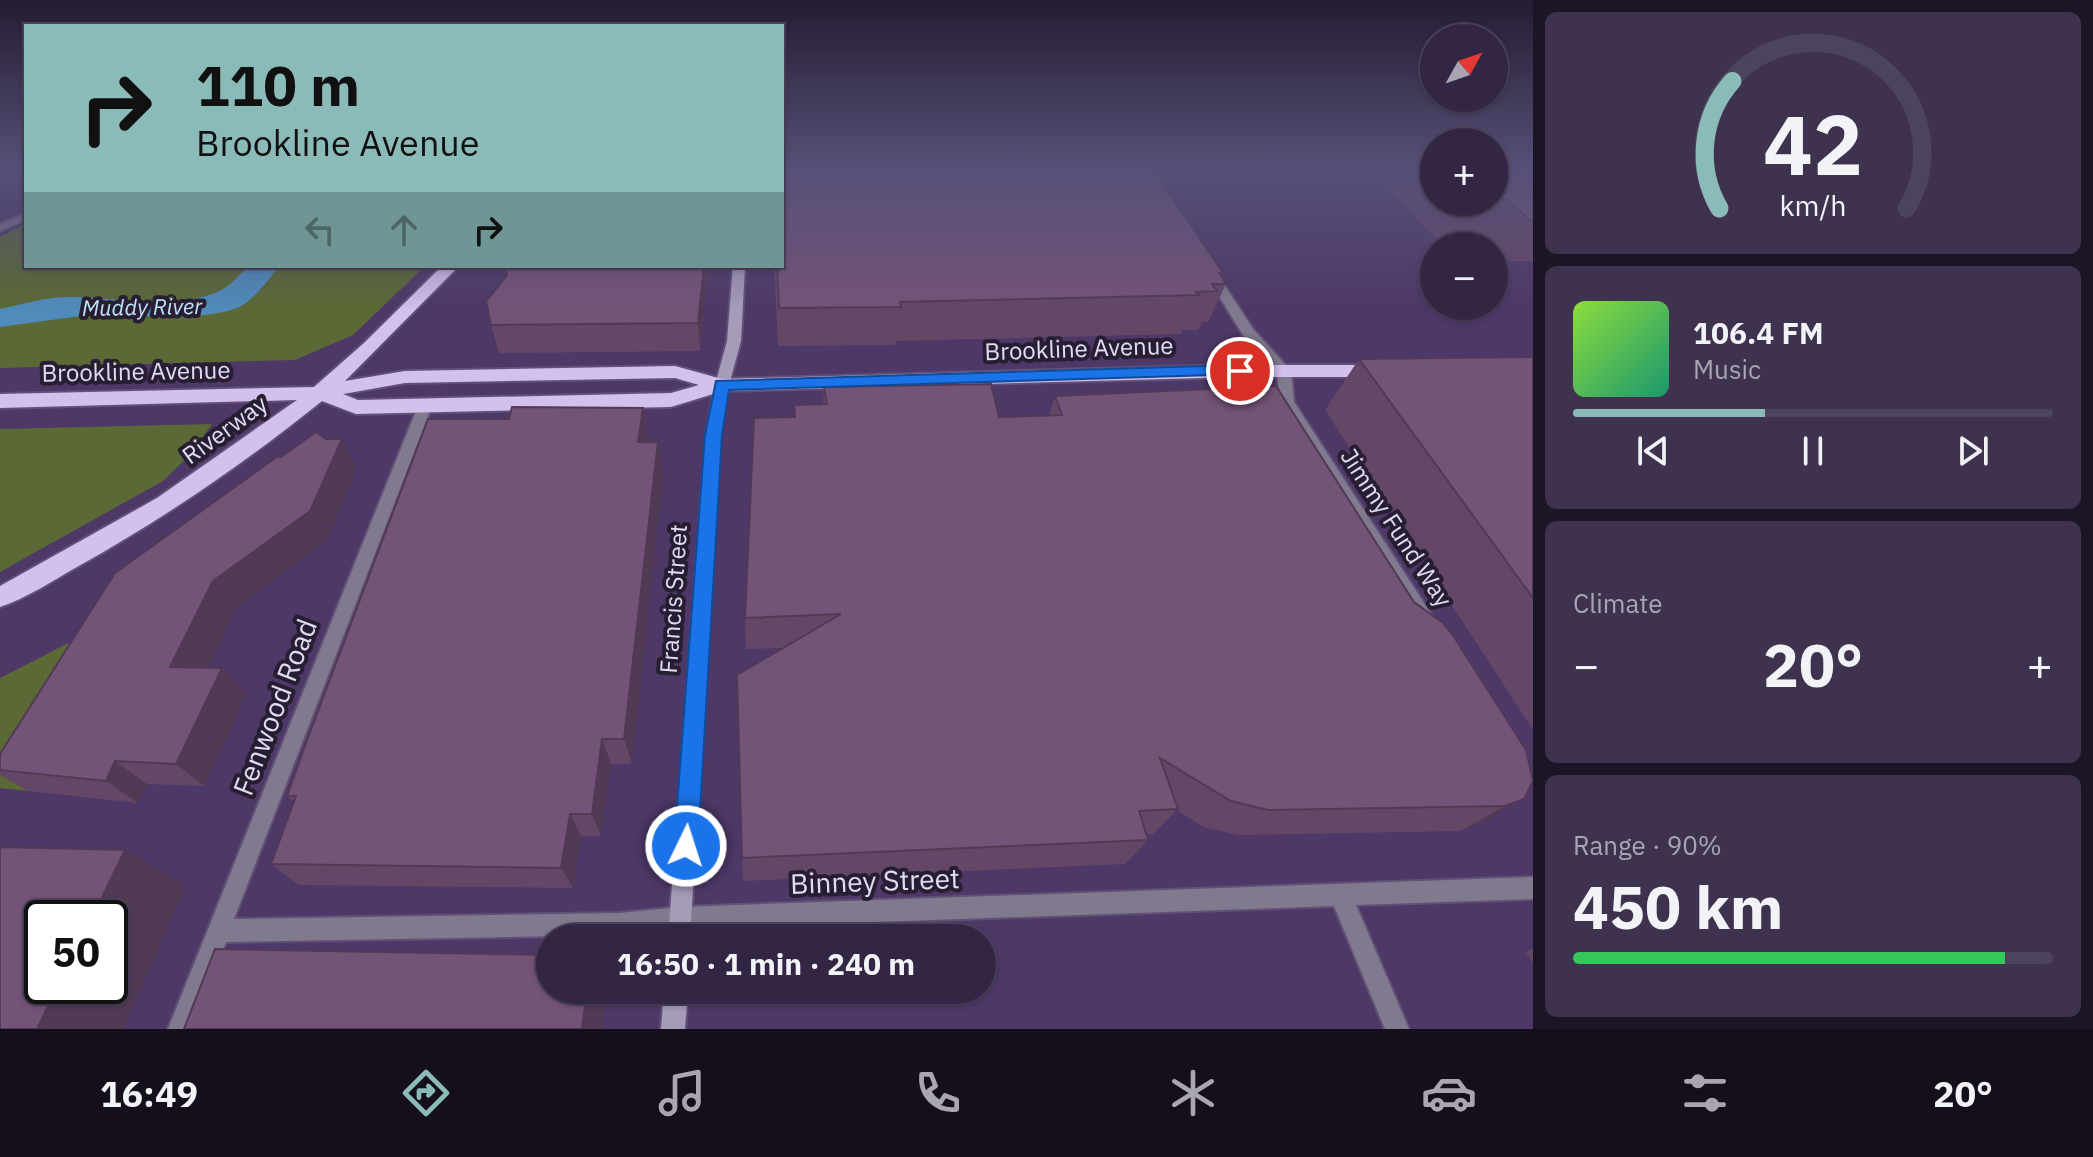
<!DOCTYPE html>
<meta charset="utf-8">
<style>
body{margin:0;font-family:"IBM Plex Sans",sans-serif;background:#3e324f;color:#f1f3f6;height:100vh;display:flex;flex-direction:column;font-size:30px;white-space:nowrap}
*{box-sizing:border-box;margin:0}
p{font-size:26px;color:#a9a5b2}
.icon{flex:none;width:44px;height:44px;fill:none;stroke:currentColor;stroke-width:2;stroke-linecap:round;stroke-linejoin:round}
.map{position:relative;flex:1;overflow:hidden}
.sheet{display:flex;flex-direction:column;gap:12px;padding:12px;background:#1c1525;width:560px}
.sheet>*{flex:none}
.banner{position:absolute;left:24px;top:24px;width:760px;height:244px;border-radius:0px;box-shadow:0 2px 6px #0004,0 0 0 2px #4e435d;background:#8bbbb9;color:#111;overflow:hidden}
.needle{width:52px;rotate:50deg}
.buttons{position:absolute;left:1420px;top:24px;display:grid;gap:16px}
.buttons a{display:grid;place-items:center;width:88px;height:88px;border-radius:50%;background:#332644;box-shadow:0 2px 6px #0004,0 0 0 2px #4e435d;font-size:40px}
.speed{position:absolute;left:24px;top:900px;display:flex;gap:16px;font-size:40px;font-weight:700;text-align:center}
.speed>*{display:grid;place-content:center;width:104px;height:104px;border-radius:50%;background:#332644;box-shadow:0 2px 6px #0004,0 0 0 2px #4e435d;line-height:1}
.speed .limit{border:4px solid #111;border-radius:12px;background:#fff;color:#111}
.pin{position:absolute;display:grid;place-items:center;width:68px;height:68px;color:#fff;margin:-34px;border:4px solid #fff;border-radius:50%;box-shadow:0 2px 8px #0007}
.me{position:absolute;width:88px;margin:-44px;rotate:4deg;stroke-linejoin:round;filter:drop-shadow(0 0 6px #0008)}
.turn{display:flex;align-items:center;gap:28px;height:168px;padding:0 40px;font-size:36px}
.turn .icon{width:104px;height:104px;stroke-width:2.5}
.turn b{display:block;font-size:56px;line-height:68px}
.lanes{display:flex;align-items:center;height:76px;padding:0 40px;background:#0003;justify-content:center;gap:40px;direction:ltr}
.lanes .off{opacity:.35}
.big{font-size:60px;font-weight:700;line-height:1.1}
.sheet .tile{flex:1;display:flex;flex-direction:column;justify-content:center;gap:12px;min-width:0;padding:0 28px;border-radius:12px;background:#3e324f}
.sheet .dial{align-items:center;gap:0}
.dial svg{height:208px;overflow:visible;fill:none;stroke:#4e435d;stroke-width:7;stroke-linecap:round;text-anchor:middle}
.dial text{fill:#f1f3f6;stroke:none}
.song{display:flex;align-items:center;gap:24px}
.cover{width:96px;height:96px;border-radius:12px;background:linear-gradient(135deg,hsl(90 70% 55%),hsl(160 70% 35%))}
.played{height:8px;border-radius:4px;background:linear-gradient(90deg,#8bbbb9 40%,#4e435d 40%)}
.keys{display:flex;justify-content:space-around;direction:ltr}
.heat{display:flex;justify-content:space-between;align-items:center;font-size:44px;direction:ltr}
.charge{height:12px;border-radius:6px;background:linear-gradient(90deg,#34c759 90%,#4e435d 0)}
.trip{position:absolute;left:536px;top:924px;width:460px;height:80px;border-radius:40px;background:#332644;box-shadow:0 2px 6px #0004,0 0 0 2px #4e435d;font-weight:700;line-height:80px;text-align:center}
.tab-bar{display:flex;height:128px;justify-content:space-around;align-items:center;background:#140f1b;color:#a9a5b2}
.tab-bar .icon{width:56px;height:56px}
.tab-bar .active{color:#8bbbb9}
.tab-bar b{font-size:36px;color:#f1f3f6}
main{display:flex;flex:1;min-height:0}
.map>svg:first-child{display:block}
.built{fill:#4d3867;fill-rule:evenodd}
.green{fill:#5a6935}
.water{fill:#4f8cbb}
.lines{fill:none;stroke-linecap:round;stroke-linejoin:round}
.minor-casing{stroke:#615176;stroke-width:4}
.secondary-casing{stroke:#615176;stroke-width:4}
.trunk-casing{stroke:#615176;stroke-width:4}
.minor{fill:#81798d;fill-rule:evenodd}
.secondary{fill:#a79bba;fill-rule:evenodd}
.trunk{fill:#d2c0ed;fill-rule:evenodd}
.wall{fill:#644767}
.shaded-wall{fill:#513a54}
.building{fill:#745378;stroke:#513a54;stroke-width:2}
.route{fill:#1a73e8;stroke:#114b97;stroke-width:2}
.labels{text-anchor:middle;stroke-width:8;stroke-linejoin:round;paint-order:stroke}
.far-water-label{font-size:22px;font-style:italic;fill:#c1e2fc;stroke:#271f31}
.street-label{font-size:24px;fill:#e4dbf3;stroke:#271f31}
.near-street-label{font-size:28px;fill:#e4dbf3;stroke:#271f31}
</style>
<main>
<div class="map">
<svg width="1533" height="1029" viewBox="0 0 1533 1029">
<rect width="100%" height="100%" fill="#44335b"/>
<path class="built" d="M782,166h652v36h60l39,-36v863h-1533v-703l269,-60h513zM1434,246h60v60h-60zM42,918h68v68h-68zM550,938h432v52h-432z"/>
<g class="green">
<polygon points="26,223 26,266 425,266 353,335 295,360 0,368 0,237"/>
<polygon points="212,424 192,453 163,481 0,572 0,429"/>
<polygon points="100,627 28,791 0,788 0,678"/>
</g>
<path class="water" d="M249,266h30c-9,12 -21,28 -33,37 -29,21 -112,10 -149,14l-9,-2 -88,12v-18c23,-5 49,-13 73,-12 47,1 97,12 142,-4 14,-5 23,-17 34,-27z"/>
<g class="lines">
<g class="minor-casing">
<g id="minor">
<polygon points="26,213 26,220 0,231 0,224"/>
<polygon points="1212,271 1216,272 1253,329 1291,371 1294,402 1431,614 1434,619 1431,624 1425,626 1419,624 1287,414 1280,402 1277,372 1243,335 1206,275"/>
<polygon points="425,401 432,406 234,919 619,913 680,907 1533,877 1533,899 1356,905 1409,1029 1385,1029 1334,906 680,929 619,935 226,942 192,1029 168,1029 418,406"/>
</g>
</g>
<g class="secondary-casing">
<g id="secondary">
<polygon points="733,266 745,266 741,341 729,385 720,435 690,938 668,938 706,435 715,385 727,341"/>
<polygon points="664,990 688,990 685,1029 661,1029"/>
</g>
</g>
<g class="trunk-casing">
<path id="trunk" d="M442,266h17l-114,115 60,-10 270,-5 47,13 518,-14h142l9,6 -9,6h-142l-517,14 -52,16 -315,7 -34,-13c-77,62 -159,118 -245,166 -25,14 -50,31 -77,40v-21l157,-88 140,-98 -297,8v-14l314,-7 50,-44zM675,378l24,7 -28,8 -313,7 -15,-6 62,-11z"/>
</g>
<use href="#minor" class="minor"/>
<use href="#secondary" class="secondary"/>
<use href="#trunk" class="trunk"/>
</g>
<g class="wall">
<polygon points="1366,166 1434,166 1434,202 1494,202 1494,166 1533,166 1533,261 1505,261 1494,251 1494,246 1489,246 1481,237 1436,238"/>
<polygon points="505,266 709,266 700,351 499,353 491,325 507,276"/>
<polygon points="774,266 1223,273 1221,277 1226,284 1208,322 1202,322 1198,330 1182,330 1181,334 896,341 896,345 778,346"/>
<polygon points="1533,357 1533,730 1325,410 1359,359"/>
<polygon points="824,387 999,417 1049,416 1055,396 1524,799 1479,824 1461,831 1238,835 1203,827 1177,810 1153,834 1147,834 1148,840 1125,864 743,881 742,858 783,648 746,649 745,618 794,417 794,405 823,404"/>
<polygon points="643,408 648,442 658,442 663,473 632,764 611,764 601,836 581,836 573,888 299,885 271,864 294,802 287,796 509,419"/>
<polygon points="281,457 357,467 328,539 236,608 208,668 222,668 247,694 204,786 147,784 138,803 28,791 0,775 0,754"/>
<polygon points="1533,949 1533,963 1526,952"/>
</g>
<g class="shaded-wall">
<polygon points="704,266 709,266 700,351 698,323"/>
<polygon points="643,408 648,440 643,473 638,442"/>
<polygon points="342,439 357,467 328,539 236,608 197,692 170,667 213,581"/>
<polygon points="658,442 663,473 632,764 624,739"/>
<polygon points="222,668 247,694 204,786 176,764"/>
<polygon points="602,739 611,764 601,836 592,814"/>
<polygon points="115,761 147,784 138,803 106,781"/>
<polygon points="1524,799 1479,824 1461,831 1505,806"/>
<polygon points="570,814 581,836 573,888 561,868"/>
<polygon points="125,850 186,885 124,1029 37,1029 58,986 110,986 110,918 92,918"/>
<polygon points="587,990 607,990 602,1029 582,1029"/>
</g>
<g class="building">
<polygon points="782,166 1151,166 1223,273 1219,273 1226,284 1212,284 1217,291 1196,292 1199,295 900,302 901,307 779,308 777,266 782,266"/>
<polygon points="1424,166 1434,166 1434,175"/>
<polygon points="1494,166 1533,166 1533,223 1508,200 1494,200"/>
<polygon points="505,266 704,266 698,323 491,325 486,301 507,276"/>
<polygon points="1533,357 1533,598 1359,359"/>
<polygon points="991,384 999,417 1062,415 1055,396 1276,386 1414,602 1443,623 1454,637 1526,750 1533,781 1524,799 1505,806 1268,810 1231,801 1160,758 1178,809 1139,811 1148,840 742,858 737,675 841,614 745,618 754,418 795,417 794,405 827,404 824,387"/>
<polygon points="512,407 643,408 638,442 658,442 624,739 602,739 592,814 570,814 561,868 271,864 296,796 287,796 309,735 428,419 509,419"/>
<polygon points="316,432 326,439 342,439 310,511 213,581 170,667 222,668 176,764 115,761 106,781 0,770 0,754 115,573 278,456 281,457"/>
<polygon points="0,847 125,850 92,918 42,918 42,986 58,986 37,1029 0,1029"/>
<polygon points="215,949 550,955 550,990 587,990 582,1029 184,1029"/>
</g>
<linearGradient id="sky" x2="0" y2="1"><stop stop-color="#251c32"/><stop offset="0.54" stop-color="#565077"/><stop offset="1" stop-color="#565077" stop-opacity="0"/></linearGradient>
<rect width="1533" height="310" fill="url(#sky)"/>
<polygon class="route" points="1240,365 1246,367 1246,374 729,390 722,435 698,846 694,854 686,858 677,854 674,846 705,435 716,381"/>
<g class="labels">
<g class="far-water-label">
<text transform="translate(142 307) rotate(-1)" y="8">Muddy River</text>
</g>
<g class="street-label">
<text transform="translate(1079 349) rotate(-2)" y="8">Brookline Avenue</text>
<text transform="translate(136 372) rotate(-1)" y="8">Brookline Avenue</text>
<text transform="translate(225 430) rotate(-36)" y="8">Riverway</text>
<text transform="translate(1396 528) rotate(57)" y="8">Jimmy Fund Way</text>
<text transform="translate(674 599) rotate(-86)" y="8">Francis Street</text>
</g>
<g class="near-street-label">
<text transform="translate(275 707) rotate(-69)" y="10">Fenwood Road</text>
<text transform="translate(875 881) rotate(-2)" y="10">Binney Street</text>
</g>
</g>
</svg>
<div class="buttons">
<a><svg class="needle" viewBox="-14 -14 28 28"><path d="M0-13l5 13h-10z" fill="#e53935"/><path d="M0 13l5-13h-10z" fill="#a9a5b2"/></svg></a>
<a>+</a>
<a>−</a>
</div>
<div class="speed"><div class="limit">50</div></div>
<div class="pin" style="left:1240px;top:371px;background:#d93025"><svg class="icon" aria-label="arrive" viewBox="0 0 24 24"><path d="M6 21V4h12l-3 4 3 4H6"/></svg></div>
<svg class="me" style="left:686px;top:846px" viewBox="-20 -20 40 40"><circle r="17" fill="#1a73e8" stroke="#fff" stroke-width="3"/><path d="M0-11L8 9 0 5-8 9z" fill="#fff"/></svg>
<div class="trip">16:50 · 1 min · 240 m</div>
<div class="banner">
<div class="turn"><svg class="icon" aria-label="right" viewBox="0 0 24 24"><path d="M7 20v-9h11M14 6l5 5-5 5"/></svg><div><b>110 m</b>Brookline Avenue</div></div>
<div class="lanes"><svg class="icon off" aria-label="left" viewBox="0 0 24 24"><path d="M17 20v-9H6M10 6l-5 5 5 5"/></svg><svg class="icon off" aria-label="ahead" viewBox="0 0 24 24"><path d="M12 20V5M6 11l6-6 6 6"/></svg><svg class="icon" aria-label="right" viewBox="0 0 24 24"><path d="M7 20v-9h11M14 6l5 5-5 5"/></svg></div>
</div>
</div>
<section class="sheet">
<div class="tile dial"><svg viewBox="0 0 100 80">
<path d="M14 69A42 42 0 1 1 86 69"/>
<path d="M14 69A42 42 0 0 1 19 20" stroke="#8bbbb9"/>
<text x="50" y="56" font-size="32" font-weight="700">42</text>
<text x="50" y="72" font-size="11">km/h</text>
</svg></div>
<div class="tile">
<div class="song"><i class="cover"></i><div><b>106.4 FM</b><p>Music</p></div></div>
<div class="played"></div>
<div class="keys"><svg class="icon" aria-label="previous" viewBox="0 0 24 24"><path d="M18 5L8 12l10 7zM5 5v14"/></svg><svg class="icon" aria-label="pause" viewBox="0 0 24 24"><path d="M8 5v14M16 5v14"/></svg><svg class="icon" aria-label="next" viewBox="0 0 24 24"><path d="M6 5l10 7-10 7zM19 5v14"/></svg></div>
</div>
<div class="tile"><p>Climate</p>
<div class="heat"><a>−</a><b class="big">20°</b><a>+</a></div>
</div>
<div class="tile"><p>Range · 90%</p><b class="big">450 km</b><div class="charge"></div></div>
</section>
</main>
<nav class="tab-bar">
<b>16:49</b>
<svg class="icon active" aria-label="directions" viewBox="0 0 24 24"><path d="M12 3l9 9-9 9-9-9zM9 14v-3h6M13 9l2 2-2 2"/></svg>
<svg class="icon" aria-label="music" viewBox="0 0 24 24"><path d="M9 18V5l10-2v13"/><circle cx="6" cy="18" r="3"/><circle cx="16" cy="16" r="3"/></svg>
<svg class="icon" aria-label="phone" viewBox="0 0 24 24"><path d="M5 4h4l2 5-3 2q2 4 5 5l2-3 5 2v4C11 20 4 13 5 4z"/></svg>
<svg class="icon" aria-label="climate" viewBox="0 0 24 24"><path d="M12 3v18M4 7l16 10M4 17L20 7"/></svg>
<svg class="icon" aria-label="car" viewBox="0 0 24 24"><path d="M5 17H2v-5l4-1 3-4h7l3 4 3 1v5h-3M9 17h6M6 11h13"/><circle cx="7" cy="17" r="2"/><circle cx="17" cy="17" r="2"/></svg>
<svg class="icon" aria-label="filters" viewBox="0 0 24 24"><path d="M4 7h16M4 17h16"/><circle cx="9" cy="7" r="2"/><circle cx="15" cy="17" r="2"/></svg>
<b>20°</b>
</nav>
